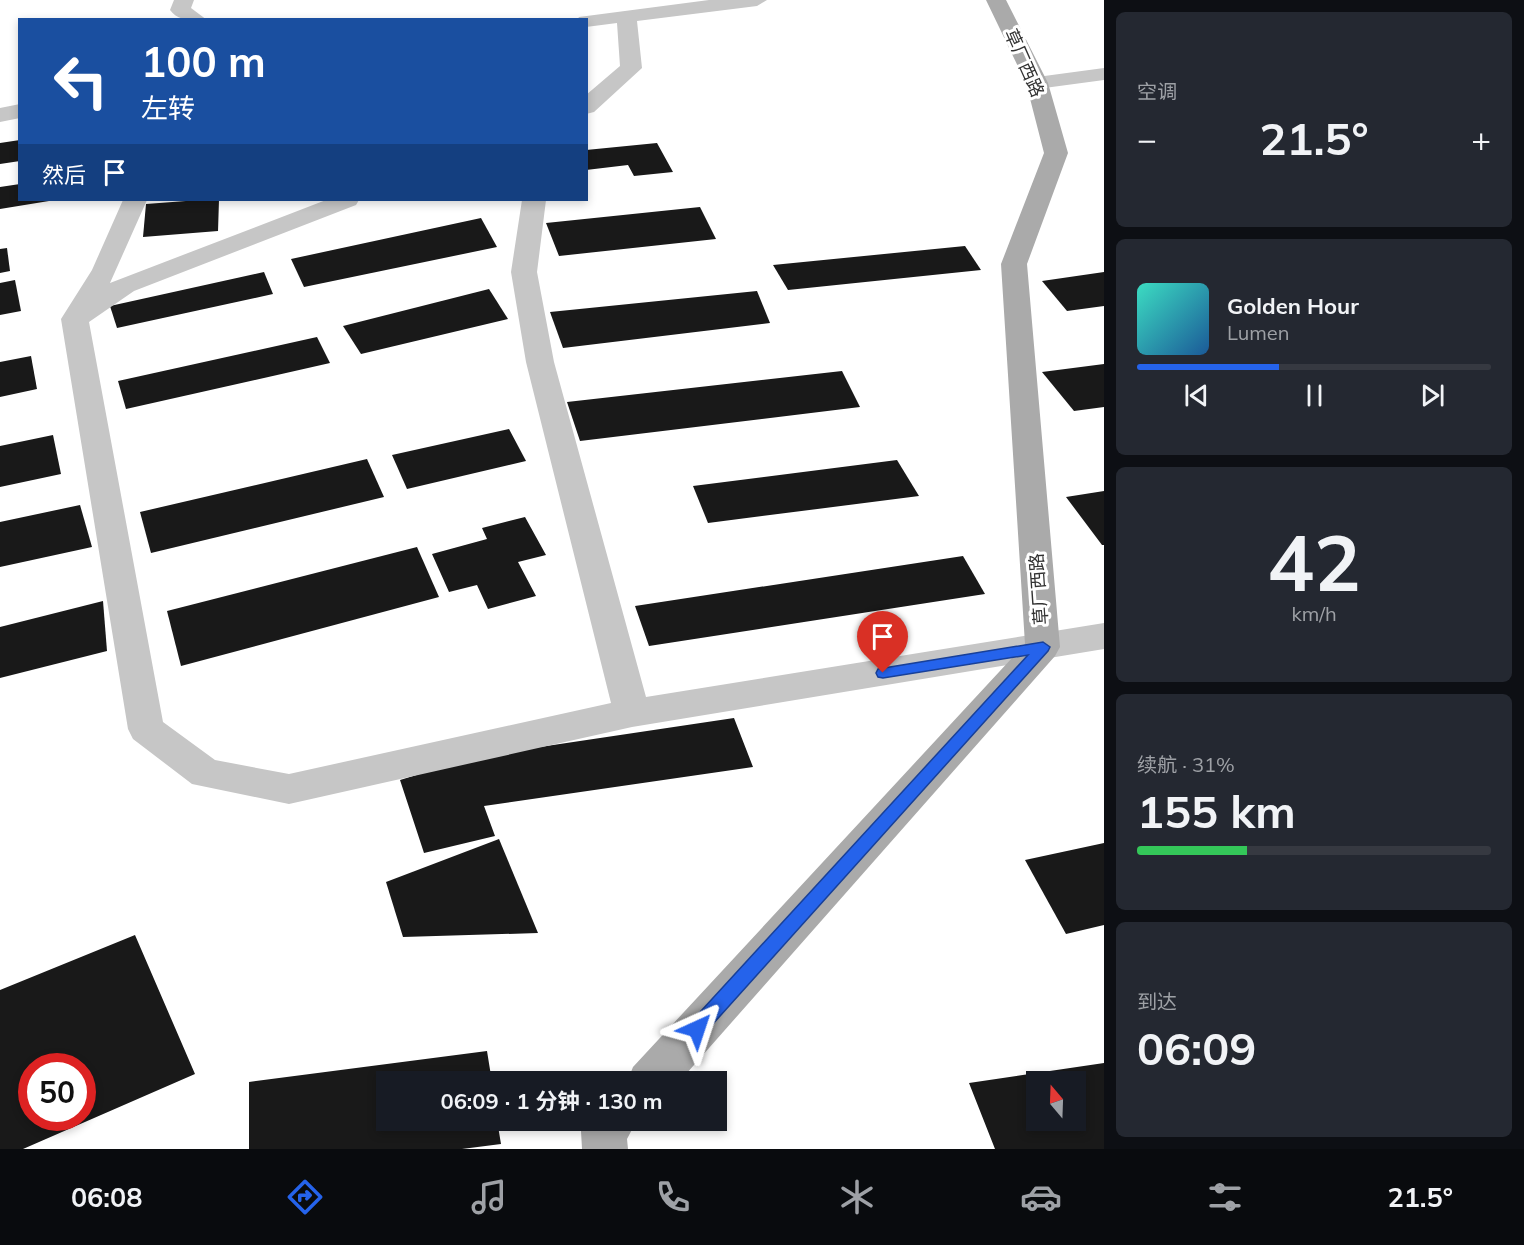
<!DOCTYPE html>
<html lang="zh">
<meta charset="utf-8">
<style>
body{margin:0;font-family:Mulish,"Noto Sans SC",sans-serif;background:#242831;color:#f1f3f6;height:100vh;display:flex;flex-direction:column;font-size:22px;white-space:nowrap}
*{box-sizing:border-box;margin:0}
p{font-size:20px;color:#9ea1a6}
.icon{flex:none;width:33px;height:33px;fill:none;stroke:currentColor;stroke-width:2;stroke-linecap:round;stroke-linejoin:round}
.map{position:relative;flex:1;overflow:hidden}
.details{display:flex;flex-direction:column;gap:12px;padding:12px;background:#0d0f14;width:420px}
.details>*{flex:none}
.guide{position:absolute;left:18px;top:18px;width:570px;height:183px;border-radius:0px;box-shadow:0 3px 9px #0003;background:#1a4fa0;color:#fff;overflow:hidden}
.needle{width:39px;rotate:341deg}
.controls{position:absolute;left:1026px;top:1071px;display:grid;gap:12px}
.controls a{display:grid;place-items:center;width:60px;height:60px;border-radius:0px;background:#171b24;box-shadow:0 3px 9px #0003;font-size:30px}
.speed{position:absolute;left:18px;top:1053px;display:flex;gap:12px;font-size:30px;font-weight:700;text-align:center}
.speed>*{display:grid;place-content:center;width:78px;height:78px;border-radius:50%;background:#171b24;box-shadow:0 3px 9px #0003;line-height:1}
.speed .limit{border:9px solid #d22;background:#fff;color:#111}
.pin{position:absolute;display:grid;place-items:center;width:51px;height:51px;color:#fff;margin:-62px -26px;border-radius:50% 50% 50% 0;rotate:-45deg;box-shadow:0 0 6px #0007}
.pin .icon{rotate:45deg}
.me{position:absolute;width:66px;margin:-33px;rotate:42deg;stroke-linejoin:round;filter:drop-shadow(0 0 4px #0008)}
.turn{display:flex;align-items:center;gap:21px;height:126px;padding:0 24px;font-size:27px}
.turn .icon{width:78px;height:78px;stroke-width:2.5}
.turn b{display:block;font-size:42px;line-height:51px}
.then{display:flex;align-items:center;height:57px;padding:0 24px;background:#0003;gap:12px;font-size:22px}
.big{font-size:45px;font-weight:700;line-height:1.1}
.details .card{flex:1;display:flex;flex-direction:column;justify-content:center;gap:9px;min-width:0;padding:0 21px;border-radius:9px;background:#242831}
.details .dial{align-items:center;gap:0}
.dial b{font-size:78px;line-height:1}
.song{display:flex;align-items:center;gap:18px}
.cover{width:72px;height:72px;border-radius:9px;background:linear-gradient(135deg,hsl(170 70% 55%),hsl(210 70% 35%))}
.played{height:6px;border-radius:3px;background:linear-gradient(90deg,#2563eb 40%,#363941 40%)}
.keys{display:flex;justify-content:space-around;direction:ltr}
.heat{display:flex;justify-content:space-between;align-items:center;font-size:33px;direction:ltr}
.charge{height:9px;border-radius:4px;background:linear-gradient(90deg,#34c759 31%,#363941 0)}
.trip{position:absolute;left:376px;top:1071px;width:351px;height:60px;border-radius:0px;background:#171b24;box-shadow:0 3px 9px #0003;font-weight:700;line-height:60px;text-align:center}
.dock{display:flex;height:96px;justify-content:space-around;align-items:center;background:#090b0e;color:#9ea1a6}
.dock .icon{width:42px;height:42px}
.dock .current{color:#2563eb}
.dock b{font-size:27px;color:#f1f3f6}
main{display:flex;flex:1;min-height:0}
.map>svg:first-child{display:block}
.building{fill:#191919;fill-rule:evenodd}
.lines{fill:none;stroke-linecap:round;stroke-linejoin:round}
.minor{fill:#c6c6c6;fill-rule:evenodd}
.major{fill:#aaa;fill-rule:evenodd}
.route{fill:#2563eb;stroke:#184099;stroke-width:1.5}
.labels{text-anchor:middle;stroke-width:6;stroke-linejoin:round;paint-order:stroke}
.street-label{font-size:18px;fill:#323232;stroke:#fff}
</style>
<main>
<div class="map">
<svg width="1104" height="1149" viewBox="0 0 1104 1149">
<rect width="100%" height="100%" fill="#fff"/>
<g class="building">
<polygon points="20,140 20,161 0,164 0,143"/>
<polygon points="657,143 673,172 634,176 628,165 586,170 586,150"/>
<polygon points="20,184 20,200 49,201 0,209 0,187"/>
<polygon points="199,200 219,200 218,231 143,237 146,204"/>
<polygon points="700,207 716,239 559,256 546,223"/>
<polygon points="481,218 497,247 304,287 291,259"/>
<polygon points="965,246 981,270 788,290 773,265"/>
<polygon points="7,248 10,271 0,273 0,249"/>
<polygon points="264,272 273,294 117,328 110,306"/>
<polygon points="1104,272 1104,306 1067,311 1042,281"/>
<polygon points="15,280 21,311 0,315 0,283"/>
<polygon points="489,289 508,319 361,354 343,326"/>
<polygon points="757,291 770,323 563,348 550,312"/>
<polygon points="317,337 330,363 126,409 118,381"/>
<polygon points="31,356 37,389 0,397 0,362"/>
<polygon points="1104,364 1104,407 1074,411 1042,372"/>
<polygon points="842,371 860,407 580,441 567,402"/>
<polygon points="509,429 526,461 407,489 392,455"/>
<polygon points="53,435 61,474 0,487 0,446"/>
<polygon points="367,459 384,497 151,553 140,512"/>
<polygon points="897,460 919,496 708,523 693,486"/>
<polygon points="1104,491 1104,545 1102,545 1066,497"/>
<polygon points="80,505 92,547 0,567 0,522"/>
<polygon points="525,517 546,555 518,562 536,596 488,609 477,585 449,592 432,554 487,539 482,528"/>
<polygon points="417,547 439,597 181,666 167,611"/>
<polygon points="963,556 985,594 649,646 635,606"/>
<polygon points="103,601 107,651 0,678 0,627"/>
<polygon points="734,718 753,767 484,806 495,836 424,853 400,780 479,756"/>
<polygon points="499,839 538,933 403,937 386,882"/>
<polygon points="1104,843 1104,925 1066,934 1025,860"/>
<path d="M135,935l60,139 -172,75h-23v-159zM32,1066h50v52h-50z"/>
<polygon points="487,1051 492,1082 387,1082 387,1120 497,1120 501,1144 462,1149 249,1149 249,1082"/>
<path d="M1104,1063v86h-109l-26,-66zM1036,1082h40v38h-40z"/>
</g>
<g class="lines">
<g class="minor">
<path d="M174,0h20l-3,8 16,12c-14,0 -28,2 -37,-10z"/>
<polygon points="709,0 767,0 757,6 637,21 642,68 594,112 586,114 586,95 620,66 617,23 586,27 586,20 577,20 579,17"/>
<polygon points="1104,68 1104,80 1037,89 1029,88 1026,83 1029,78 1037,77"/>
<polygon points="20,104 20,118 0,122 0,108"/>
<polygon points="123,200 147,200 110,283 326,200 359,200 356,205 134,291 89,322 163,722 215,760 289,774 611,703 526,362 511,272 522,200 546,200 537,272 554,362 646,697 1104,623 1104,649 632,727 289,804 192,784 133,739 128,729 61,319 92,270"/>
</g>
<g class="major">
<polygon points="986,0 1006,0 1048,83 1068,153 1027,264 1060,647 1055,656 679,1082 627,1082 633,1067 1025,644 1001,264 1044,153 1026,83"/>
<polygon points="585,1120 637,1120 627,1139 628,1149 582,1149 581,1131"/>
</g>
</g>
<polygon class="route" points="1043,642 1050,647 1048,651 703,1035 697,1038 690,1035 688,1029 690,1023 1028,655 883,678 878,677 876,673 878,669"/>
<g class="labels">
<g class="street-label">
<text transform="translate(1024 63) rotate(66)" y="6">草厂西路</text>
<text transform="translate(1039 589) rotate(-94)" y="6">草厂西路</text>
</g>
</g>
</svg>
<div class="controls">
<a><svg class="needle" viewBox="-14 -14 28 28"><path d="M0-13l5 13h-10z" fill="#e53935"/><path d="M0 13l5-13h-10z" fill="#9ea1a6"/></svg></a>
</div>
<div class="speed"><div class="limit">50</div></div>
<div class="pin" style="left:883px;top:673px;background:#d93025"><svg class="icon" aria-label="arrive" viewBox="0 0 24 24"><path d="M6 21V4h12l-3 4 3 4H6"/></svg></div>
<svg class="me" style="left:697px;top:1029px" viewBox="-20 -20 40 40"><path d="M0-17L14 15 0 8-14 15z" fill="#2563eb" stroke="#fff" stroke-width="4"/></svg>
<div class="trip">06:09 · 1 分钟 · 130 m</div>
<div class="guide">
<div class="turn"><svg class="icon" aria-label="left" viewBox="0 0 24 24"><path d="M17 20v-9H6M10 6l-5 5 5 5"/></svg><div><b>100 m</b>左转</div></div>
<div class="then">然后<svg class="icon" aria-label="arrive" viewBox="0 0 24 24"><path d="M6 21V4h12l-3 4 3 4H6"/></svg></div>
</div>
</div>
<section class="details">
<div class="card"><p>空调</p>
<div class="heat"><a>−</a><b class="big">21.5°</b><a>+</a></div>
</div>
<div class="card">
<div class="song"><i class="cover"></i><div><b>Golden Hour</b><p>Lumen</p></div></div>
<div class="played"></div>
<div class="keys"><svg class="icon" aria-label="previous" viewBox="0 0 24 24"><path d="M18 5L8 12l10 7zM5 5v14"/></svg><svg class="icon" aria-label="pause" viewBox="0 0 24 24"><path d="M8 5v14M16 5v14"/></svg><svg class="icon" aria-label="next" viewBox="0 0 24 24"><path d="M6 5l10 7-10 7zM19 5v14"/></svg></div>
</div>
<div class="card dial"><b>42</b><p>km/h</p></div>
<div class="card"><p>续航 · 31%</p><b class="big">155 km</b><div class="charge"></div></div>
<div class="card"><p>到达</p><b class="big">06:09</b></div>
</section>
</main>
<nav class="dock">
<b>06:08</b>
<svg class="icon current" aria-label="directions" viewBox="0 0 24 24"><path d="M12 3l9 9-9 9-9-9zM9 14v-3h6M13 9l2 2-2 2"/></svg>
<svg class="icon" aria-label="music" viewBox="0 0 24 24"><path d="M9 18V5l10-2v13"/><circle cx="6" cy="18" r="3"/><circle cx="16" cy="16" r="3"/></svg>
<svg class="icon" aria-label="phone" viewBox="0 0 24 24"><path d="M5 4h4l2 5-3 2q2 4 5 5l2-3 5 2v4C11 20 4 13 5 4z"/></svg>
<svg class="icon" aria-label="climate" viewBox="0 0 24 24"><path d="M12 3v18M4 7l16 10M4 17L20 7"/></svg>
<svg class="icon" aria-label="car" viewBox="0 0 24 24"><path d="M5 17H2v-5l4-1 3-4h7l3 4 3 1v5h-3M9 17h6M6 11h13"/><circle cx="7" cy="17" r="2"/><circle cx="17" cy="17" r="2"/></svg>
<svg class="icon" aria-label="filters" viewBox="0 0 24 24"><path d="M4 7h16M4 17h16"/><circle cx="9" cy="7" r="2"/><circle cx="15" cy="17" r="2"/></svg>
<b>21.5°</b>
</nav>
